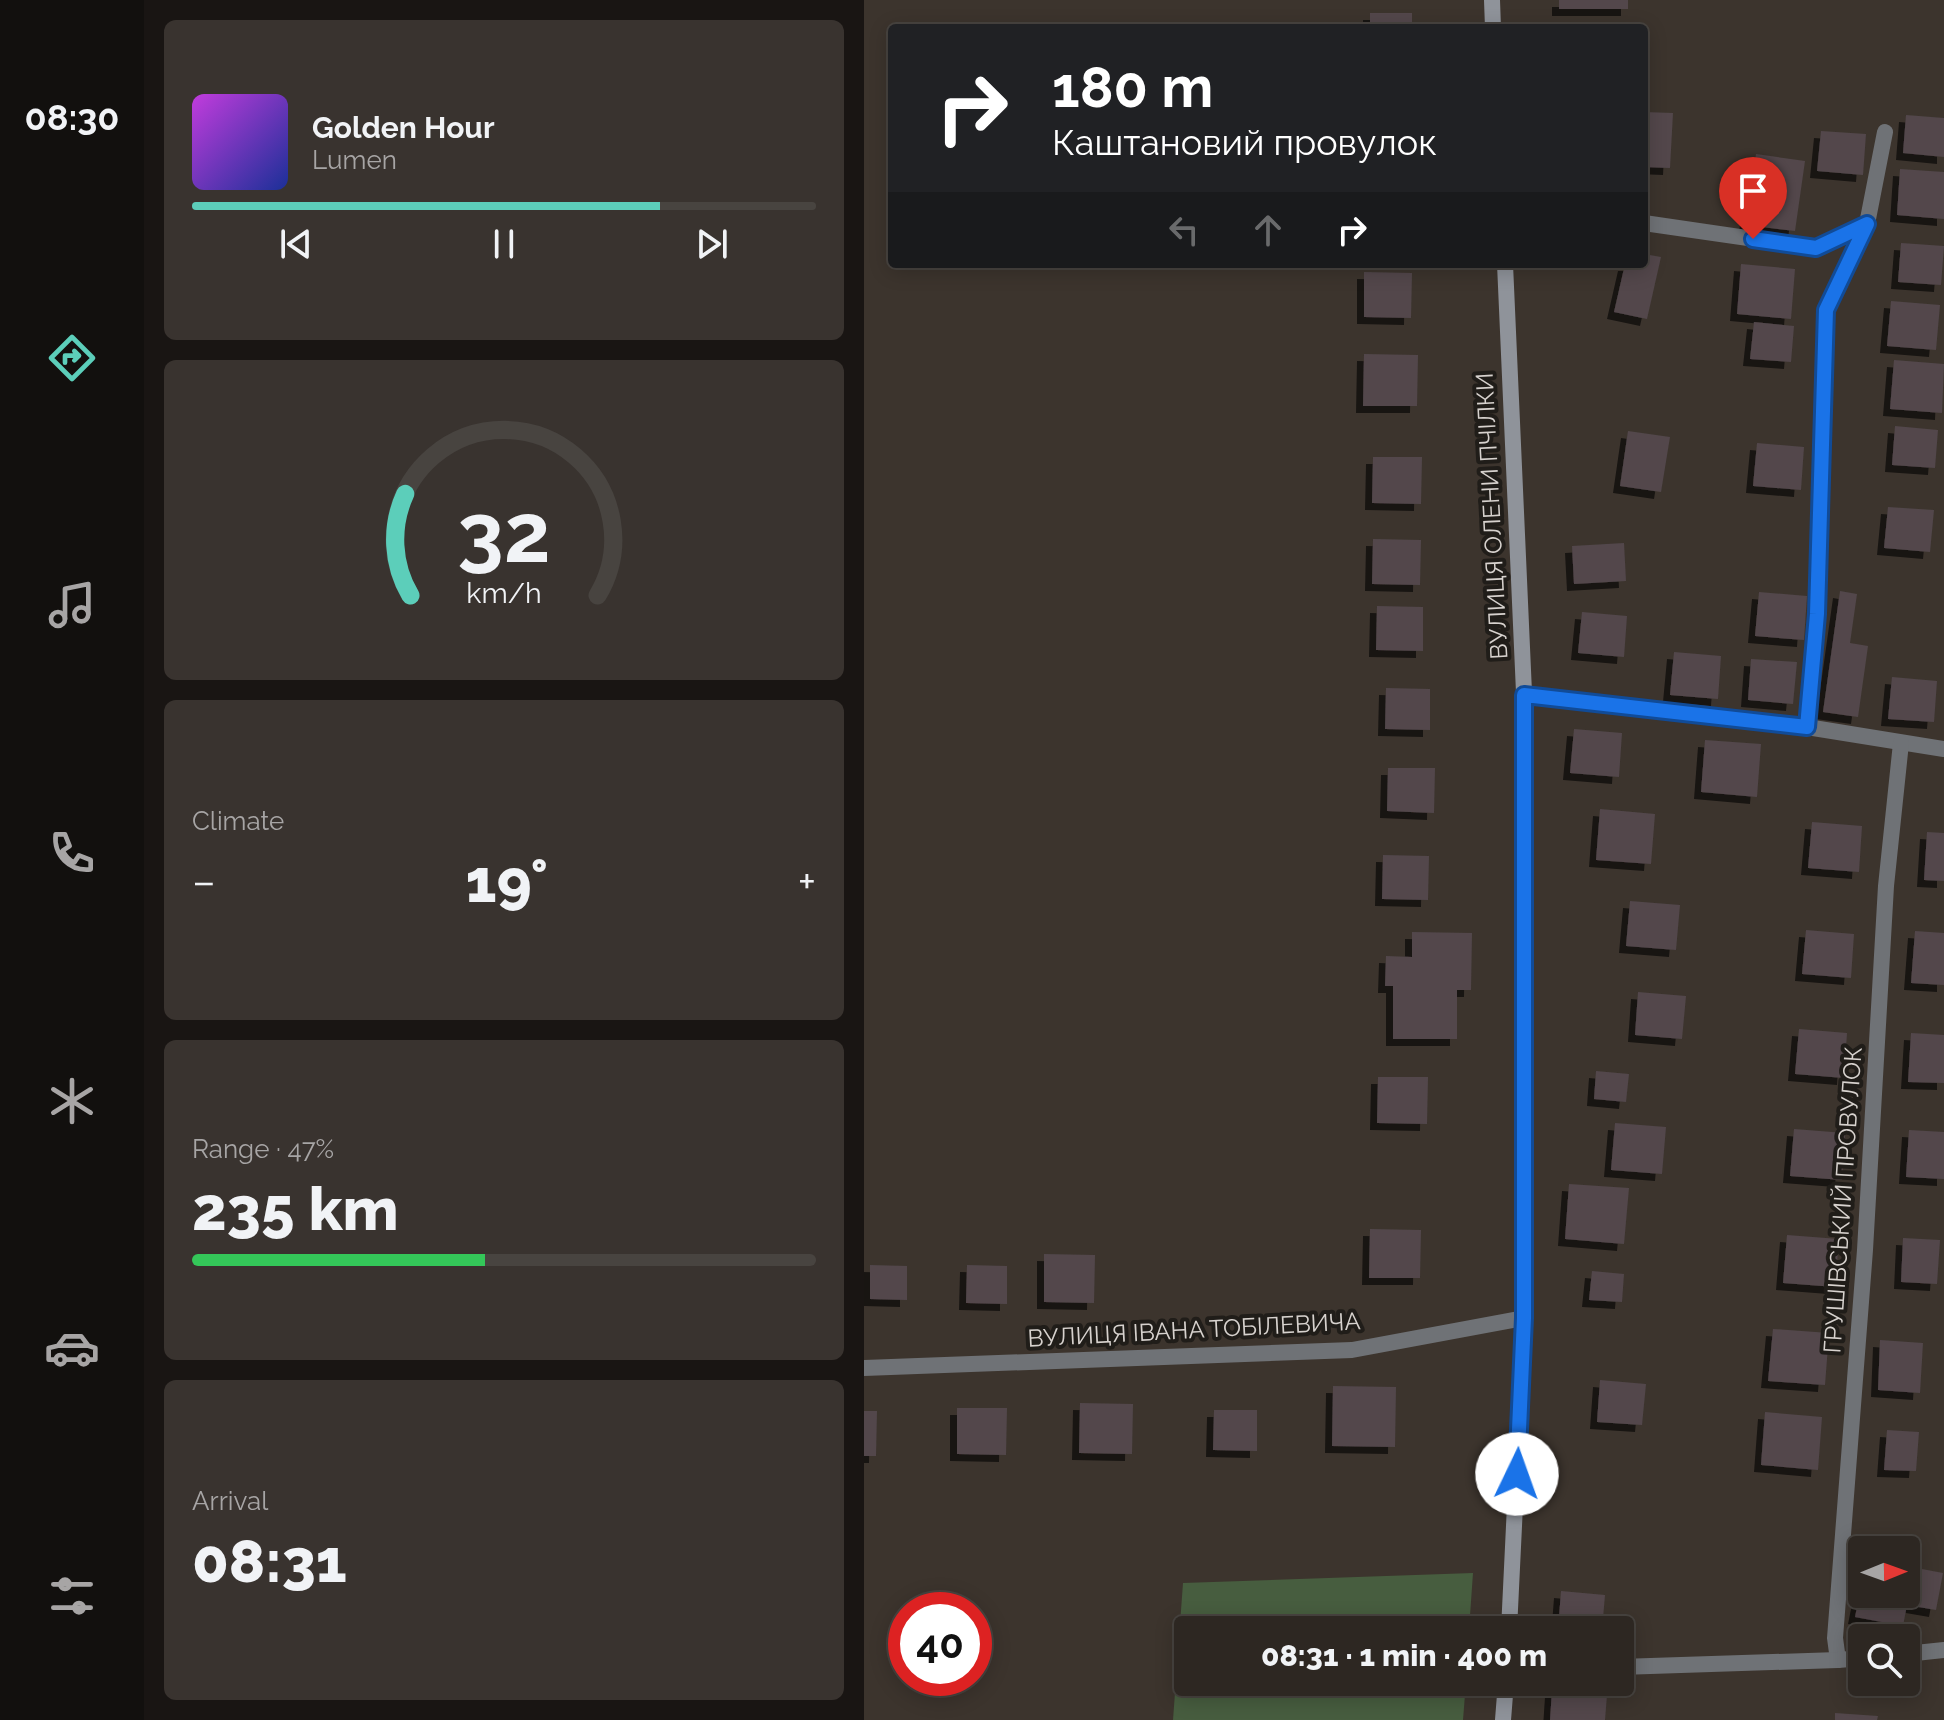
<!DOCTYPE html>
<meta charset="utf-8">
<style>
body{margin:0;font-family:Raleway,sans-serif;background:#39332f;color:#f1f3f6;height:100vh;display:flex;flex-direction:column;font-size:30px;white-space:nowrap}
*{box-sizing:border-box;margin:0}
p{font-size:26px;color:#a7a5a5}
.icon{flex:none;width:44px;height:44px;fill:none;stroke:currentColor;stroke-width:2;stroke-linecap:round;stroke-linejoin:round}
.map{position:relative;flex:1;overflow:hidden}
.drawer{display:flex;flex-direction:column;gap:20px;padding:20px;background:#191513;width:720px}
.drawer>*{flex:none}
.banner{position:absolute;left:24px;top:24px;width:760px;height:244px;border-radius:8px;box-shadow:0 4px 20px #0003,0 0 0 2px #484440;background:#202124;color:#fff;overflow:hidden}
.needle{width:52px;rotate:89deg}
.controls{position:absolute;left:984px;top:1536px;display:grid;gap:16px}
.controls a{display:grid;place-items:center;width:72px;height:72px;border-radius:8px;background:#2d2722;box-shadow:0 4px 20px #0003,0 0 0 2px #484440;font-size:40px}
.speed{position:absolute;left:24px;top:1592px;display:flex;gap:16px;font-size:40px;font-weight:700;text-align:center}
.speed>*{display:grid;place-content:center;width:104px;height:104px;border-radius:50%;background:#2d2722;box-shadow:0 4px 20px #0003,0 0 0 2px #484440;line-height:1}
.speed .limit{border:12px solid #d22;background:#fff;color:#111}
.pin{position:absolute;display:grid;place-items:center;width:68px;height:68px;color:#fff;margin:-82px -34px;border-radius:50% 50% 50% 0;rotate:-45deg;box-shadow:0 0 8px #0007}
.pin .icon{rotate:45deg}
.me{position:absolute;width:88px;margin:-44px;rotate:3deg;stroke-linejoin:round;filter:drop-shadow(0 0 6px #0008)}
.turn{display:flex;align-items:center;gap:28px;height:168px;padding:0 32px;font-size:36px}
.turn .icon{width:104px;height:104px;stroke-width:2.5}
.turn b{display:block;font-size:56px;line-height:68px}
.lanes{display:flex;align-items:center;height:76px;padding:0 32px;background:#0003;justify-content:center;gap:40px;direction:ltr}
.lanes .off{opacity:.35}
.big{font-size:60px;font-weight:800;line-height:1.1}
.drawer .widget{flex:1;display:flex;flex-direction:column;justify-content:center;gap:12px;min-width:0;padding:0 28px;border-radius:12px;background:#39332f}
.drawer .dial{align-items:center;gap:0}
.dial svg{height:208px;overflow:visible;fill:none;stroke:#484440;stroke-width:7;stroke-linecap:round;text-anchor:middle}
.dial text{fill:#f1f3f6;stroke:none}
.song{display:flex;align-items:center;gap:24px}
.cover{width:96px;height:96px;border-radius:12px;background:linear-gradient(135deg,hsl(290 70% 55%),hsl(230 70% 35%))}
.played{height:8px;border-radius:4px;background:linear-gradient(90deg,#5cceba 75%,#484440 75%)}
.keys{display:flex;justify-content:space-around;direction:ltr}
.heat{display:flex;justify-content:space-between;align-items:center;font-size:44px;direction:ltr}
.charge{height:12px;border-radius:6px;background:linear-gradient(90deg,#34c759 47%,#484440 0)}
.trip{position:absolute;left:310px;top:1616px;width:460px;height:80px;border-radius:8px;background:#2d2722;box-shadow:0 4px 20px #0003,0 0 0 2px #484440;font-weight:800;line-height:80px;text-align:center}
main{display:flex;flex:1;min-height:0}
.tabs{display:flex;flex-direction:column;width:144px;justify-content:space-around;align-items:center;background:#12100e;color:#a7a5a5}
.tabs .icon{width:56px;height:56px}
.tabs .current{color:#5cceba}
.tabs b{font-size:36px;color:#f1f3f6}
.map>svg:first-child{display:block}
.green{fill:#475d3f}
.building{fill:#52474b;filter:url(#shadow)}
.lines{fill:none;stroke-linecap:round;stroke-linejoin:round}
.street{stroke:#6f7276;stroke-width:16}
.secondary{stroke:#8f939a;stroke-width:16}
.route-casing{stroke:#114b97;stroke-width:20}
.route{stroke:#1a73e8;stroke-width:14}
.labels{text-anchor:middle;stroke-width:8;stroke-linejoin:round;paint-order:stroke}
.street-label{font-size:24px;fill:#d7d2ce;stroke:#201d19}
</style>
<main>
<nav class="tabs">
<b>08:30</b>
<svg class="icon current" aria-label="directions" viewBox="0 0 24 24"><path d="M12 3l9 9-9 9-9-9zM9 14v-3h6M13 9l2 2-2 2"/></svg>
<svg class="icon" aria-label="music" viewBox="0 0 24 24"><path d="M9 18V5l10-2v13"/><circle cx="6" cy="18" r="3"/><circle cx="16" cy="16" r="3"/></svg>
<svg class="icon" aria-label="phone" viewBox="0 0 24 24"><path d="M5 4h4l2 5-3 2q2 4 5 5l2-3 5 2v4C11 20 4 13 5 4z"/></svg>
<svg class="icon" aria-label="climate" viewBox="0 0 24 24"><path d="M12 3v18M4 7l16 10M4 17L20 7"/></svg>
<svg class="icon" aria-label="car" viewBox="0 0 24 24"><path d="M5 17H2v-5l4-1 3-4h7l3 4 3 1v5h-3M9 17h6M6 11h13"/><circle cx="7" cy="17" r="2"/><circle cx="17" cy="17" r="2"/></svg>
<svg class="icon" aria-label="filters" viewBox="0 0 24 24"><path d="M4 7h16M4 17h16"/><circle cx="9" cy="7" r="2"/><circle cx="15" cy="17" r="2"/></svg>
</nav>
<section class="drawer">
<div class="widget">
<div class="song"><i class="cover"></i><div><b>Golden Hour</b><p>Lumen</p></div></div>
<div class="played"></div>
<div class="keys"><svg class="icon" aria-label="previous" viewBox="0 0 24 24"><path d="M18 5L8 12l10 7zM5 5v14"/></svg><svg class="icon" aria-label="pause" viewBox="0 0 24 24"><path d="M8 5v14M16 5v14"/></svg><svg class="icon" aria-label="next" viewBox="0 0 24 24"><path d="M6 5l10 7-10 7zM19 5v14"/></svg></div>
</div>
<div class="widget dial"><svg viewBox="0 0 100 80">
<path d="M14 69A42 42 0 1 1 86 69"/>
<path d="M14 69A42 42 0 0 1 12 30" stroke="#5cceba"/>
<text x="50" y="56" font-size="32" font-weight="700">32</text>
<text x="50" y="72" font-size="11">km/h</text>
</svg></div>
<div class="widget"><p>Climate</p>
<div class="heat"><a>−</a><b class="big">19°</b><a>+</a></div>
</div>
<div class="widget"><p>Range · 47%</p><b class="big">235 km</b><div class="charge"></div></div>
<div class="widget"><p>Arrival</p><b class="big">08:31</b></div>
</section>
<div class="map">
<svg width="1080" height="1720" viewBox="0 0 1080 1720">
<defs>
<filter id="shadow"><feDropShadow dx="-7" dy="7" stdDeviation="0" flood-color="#0009"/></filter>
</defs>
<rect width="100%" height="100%" fill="#3c342d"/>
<polygon class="green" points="609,1573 605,1630 324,1630 324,1682 602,1682 599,1720 309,1720 319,1583"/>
<g class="building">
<rect x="695" y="0" width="69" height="9"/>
<rect x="506" y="13" width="42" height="15"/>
<polygon points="745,22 745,28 702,28 702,26"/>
<polygon points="780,112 809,113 806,168 780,167"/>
<polygon points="1042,115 1080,118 1080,157 1039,153"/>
<polygon points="957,131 1002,134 999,175 953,171"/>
<polygon points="892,154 941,161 931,231 882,225"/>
<polygon points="1036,169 1080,172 1080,219 1033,215"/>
<polygon points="1037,243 1080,246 1077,285 1034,282"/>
<polygon points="780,254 797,257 783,319 750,312 761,264 780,264"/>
<polygon points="877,264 931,269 927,319 873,314"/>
<polygon points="500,272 548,273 547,318 500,317"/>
<polygon points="1027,301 1076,305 1072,350 1023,346"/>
<polygon points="890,322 930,326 927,362 886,359"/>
<polygon points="500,354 554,355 553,406 499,406"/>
<polygon points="1030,360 1080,364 1078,413 1026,409"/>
<polygon points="1031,426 1074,430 1071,468 1028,465"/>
<polygon points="764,431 806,437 797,492 756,486"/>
<polygon points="893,443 940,447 937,490 889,486"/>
<polygon points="509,457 558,457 557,504 508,503"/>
<polygon points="1024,507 1070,510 1066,552 1020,548"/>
<polygon points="509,539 557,540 556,585 508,584"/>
<polygon points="760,543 762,581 710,584 708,546"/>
<polygon points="976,591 993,594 986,643 1004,646 994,717 959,712"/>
<polygon points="895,592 943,596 940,640 891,636"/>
<polygon points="513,606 559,607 559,651 512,650"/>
<polygon points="718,612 763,616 760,657 714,653"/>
<polygon points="810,652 857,656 854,699 806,695"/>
<polygon points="887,659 933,662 929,704 884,700"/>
<polygon points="1028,677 1073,681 1070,722 1024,719"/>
<polygon points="522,688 566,689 566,730 521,729"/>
<polygon points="710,729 758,733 755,777 706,773"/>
<polygon points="841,740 897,744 893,797 837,792"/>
<polygon points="524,768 571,768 570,813 523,811"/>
<polygon points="736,809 791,814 787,864 732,860"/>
<polygon points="948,822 998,826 995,872 944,868"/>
<polygon points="1063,832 1080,833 1080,881 1060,880"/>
<polygon points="519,855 565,856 564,900 518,899"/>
<polygon points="766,901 816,905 812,950 762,946"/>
<polygon points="942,930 990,934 987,978 938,974"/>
<polygon points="1051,931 1080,933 1080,985 1047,983"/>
<polygon points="548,932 608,933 607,990 593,990 593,1039 529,1039 529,986 521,986 522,956 548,957"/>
<polygon points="774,992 822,996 818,1039 771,1035"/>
<polygon points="935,1029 983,1033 980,1078 931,1074"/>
<polygon points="1047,1033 1080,1035 1080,1083 1044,1082"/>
<polygon points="732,1071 765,1074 762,1102 730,1099"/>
<polygon points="514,1077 564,1077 563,1124 513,1123"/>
<polygon points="751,1123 802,1127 798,1174 747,1170"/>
<polygon points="930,1129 981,1133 978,1180 926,1176"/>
<polygon points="1045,1130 1080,1132 1080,1179 1042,1177"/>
<polygon points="705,1184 765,1188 760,1244 701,1239"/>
<polygon points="506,1229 557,1230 556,1278 505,1278"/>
<polygon points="923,1235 975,1239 971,1287 919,1283"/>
<polygon points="1039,1238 1076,1240 1073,1284 1037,1282"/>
<polygon points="180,1254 231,1255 230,1303 180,1302"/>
<polygon points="6,1265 43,1266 43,1300 6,1299"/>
<polygon points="103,1265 143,1266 143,1304 102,1303"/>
<polygon points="728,1271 760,1274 758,1302 725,1300"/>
<polygon points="909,1329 965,1333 961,1385 904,1381"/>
<polygon points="1016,1340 1059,1343 1056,1393 1014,1390"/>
<polygon points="736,1380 782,1384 778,1425 733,1422"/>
<polygon points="469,1386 532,1387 531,1447 468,1446"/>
<polygon points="216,1403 269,1404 268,1454 215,1453"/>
<polygon points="93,1408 143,1408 142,1455 93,1454"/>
<polygon points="350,1410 393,1410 393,1451 349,1450"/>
<polygon points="0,1411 13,1411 12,1456 0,1456"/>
<polygon points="901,1412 958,1417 954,1470 897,1465"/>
<polygon points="1023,1430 1055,1432 1052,1471 1020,1470"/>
<polygon points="1042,1566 1079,1573 1072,1610 1043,1605 1039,1626 991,1617 997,1587 998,1594 1042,1594"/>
<polygon points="697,1591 741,1595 738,1630 694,1630"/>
<polygon points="688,1690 743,1695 741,1720 686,1720"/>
<polygon points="971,1713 1014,1716 1013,1720 971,1720"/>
</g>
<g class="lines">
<g class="street">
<polyline points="780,223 952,248 1003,224"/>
<polyline points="660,695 943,727 1080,749"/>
<polyline points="943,727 953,614 962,310 1003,224 1021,132"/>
<polyline points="0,1368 488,1350 660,1318"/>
<polyline points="1042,1654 1080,1650"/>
<polyline points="974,1660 971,1638 1001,1250 1022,886 1037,743"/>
<polyline points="756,1667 974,1660 998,1658"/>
</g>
<g class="secondary">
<polyline points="628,0 629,28"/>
<polyline points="641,264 661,715 660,1318 645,1630"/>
<polyline points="639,1720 642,1682"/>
</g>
</g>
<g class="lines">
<g class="route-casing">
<polyline id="route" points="653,1474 660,1318 660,695 943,727 953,614 962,310 1003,224 952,248 889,239"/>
</g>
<use href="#route" class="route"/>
</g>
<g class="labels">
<g class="street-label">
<text transform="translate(628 516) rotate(-93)" y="8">ВУЛИЦЯ ОЛЕНИ ПЧІЛКИ</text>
<text transform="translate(979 1200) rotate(-86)" y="8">ГРУШІВСЬКИЙ ПРОВУЛОК</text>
<text transform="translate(330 1330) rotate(-3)" y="8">ВУЛИЦЯ ІВАНА ТОБІЛЕВИЧА</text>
</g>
</g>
</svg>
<div class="controls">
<a><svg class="needle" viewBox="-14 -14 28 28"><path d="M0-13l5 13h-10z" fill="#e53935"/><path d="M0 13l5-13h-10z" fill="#a7a5a5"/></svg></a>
<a><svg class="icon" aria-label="search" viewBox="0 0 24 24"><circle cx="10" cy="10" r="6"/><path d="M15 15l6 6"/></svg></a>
</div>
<div class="speed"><div class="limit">40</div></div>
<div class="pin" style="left:889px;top:239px;background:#d93025"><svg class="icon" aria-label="arrive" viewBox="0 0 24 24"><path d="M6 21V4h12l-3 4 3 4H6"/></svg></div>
<svg class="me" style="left:653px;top:1474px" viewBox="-20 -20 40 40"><circle r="19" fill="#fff"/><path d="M0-13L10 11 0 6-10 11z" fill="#1a73e8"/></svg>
<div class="trip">08:31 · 1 min · 400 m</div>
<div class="banner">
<div class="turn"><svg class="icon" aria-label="right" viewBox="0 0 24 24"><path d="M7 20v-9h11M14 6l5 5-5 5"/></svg><div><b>180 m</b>Каштановий провулок</div></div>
<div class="lanes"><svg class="icon off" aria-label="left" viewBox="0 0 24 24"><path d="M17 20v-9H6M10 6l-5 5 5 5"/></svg><svg class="icon off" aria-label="ahead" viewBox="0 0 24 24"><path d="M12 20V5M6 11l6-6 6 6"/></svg><svg class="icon" aria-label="right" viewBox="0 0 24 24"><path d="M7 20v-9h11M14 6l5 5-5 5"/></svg></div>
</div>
</div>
</main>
